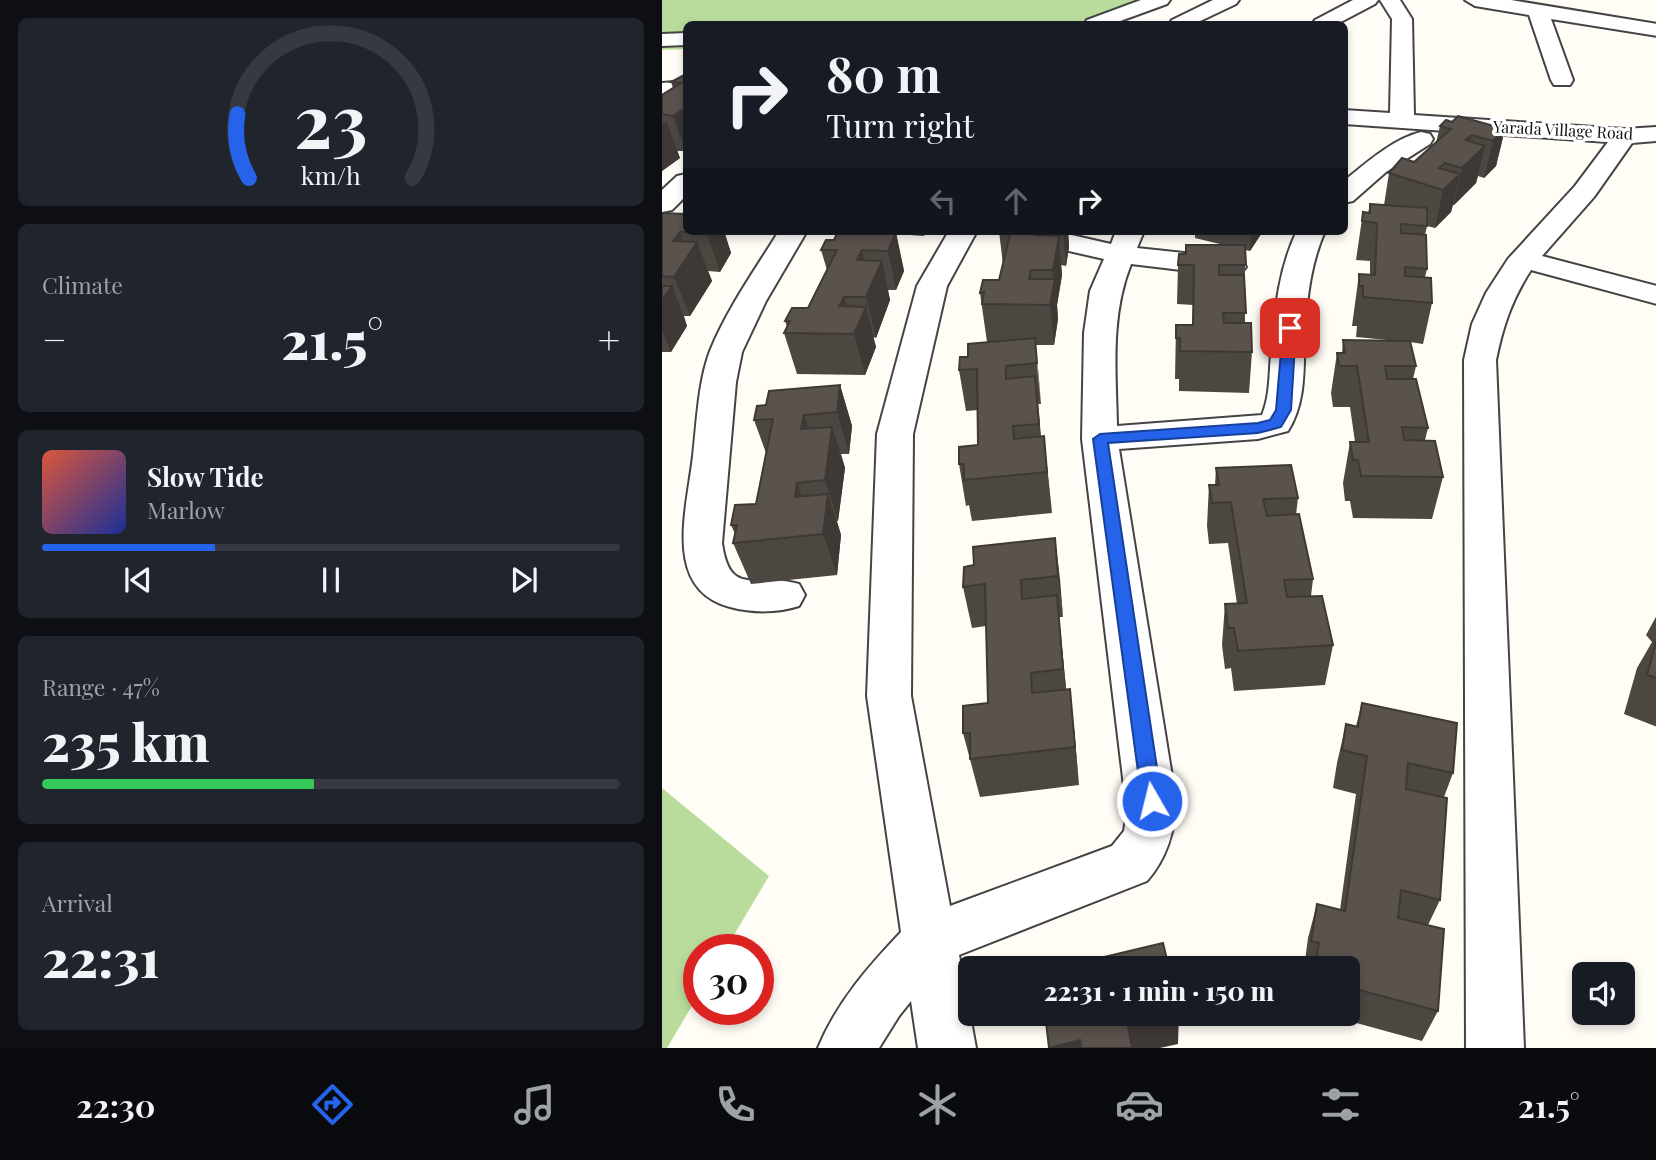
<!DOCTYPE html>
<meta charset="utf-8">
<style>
body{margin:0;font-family:"Playfair Display",serif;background:#20242c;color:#f1f3f6;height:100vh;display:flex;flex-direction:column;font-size:26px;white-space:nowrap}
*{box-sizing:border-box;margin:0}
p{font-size:23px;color:#9ea1a6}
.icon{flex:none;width:38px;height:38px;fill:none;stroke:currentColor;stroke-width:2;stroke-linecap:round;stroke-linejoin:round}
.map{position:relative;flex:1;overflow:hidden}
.panel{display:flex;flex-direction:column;gap:18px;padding:18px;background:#0d0f14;width:662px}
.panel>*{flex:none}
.banner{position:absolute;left:21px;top:21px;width:665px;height:214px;border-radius:10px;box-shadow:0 4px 10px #0003;background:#171b24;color:#f1f3f6;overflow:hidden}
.controls{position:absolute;left:910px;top:962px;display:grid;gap:14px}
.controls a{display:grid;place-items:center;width:63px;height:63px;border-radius:10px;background:#171b24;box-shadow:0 4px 10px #0003;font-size:35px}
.speed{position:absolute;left:21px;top:934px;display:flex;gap:14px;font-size:35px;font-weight:700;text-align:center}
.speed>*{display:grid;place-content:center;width:91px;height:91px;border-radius:50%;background:#171b24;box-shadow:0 4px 10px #0003;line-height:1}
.speed .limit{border:10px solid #d22;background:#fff;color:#111}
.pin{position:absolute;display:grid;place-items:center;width:60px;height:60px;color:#fff;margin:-30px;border-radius:14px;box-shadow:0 4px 10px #0006}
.me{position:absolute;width:77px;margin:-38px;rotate:352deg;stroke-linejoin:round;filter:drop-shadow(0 0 5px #0008)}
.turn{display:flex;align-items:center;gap:24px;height:147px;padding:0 28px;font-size:32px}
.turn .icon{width:91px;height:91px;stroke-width:2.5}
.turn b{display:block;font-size:49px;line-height:60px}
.lanes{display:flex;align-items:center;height:66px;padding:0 28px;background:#0003;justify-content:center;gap:35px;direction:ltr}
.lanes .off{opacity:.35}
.big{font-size:52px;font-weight:800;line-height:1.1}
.panel .widget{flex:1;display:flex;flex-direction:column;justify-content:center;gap:10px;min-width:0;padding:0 24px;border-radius:10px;background:#20242c}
.panel .dial{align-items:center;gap:0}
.dial svg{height:182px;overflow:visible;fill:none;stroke:#363941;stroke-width:7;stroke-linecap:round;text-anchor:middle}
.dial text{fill:#f1f3f6;stroke:none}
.song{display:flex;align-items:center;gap:21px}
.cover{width:84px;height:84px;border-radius:10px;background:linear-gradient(135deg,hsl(10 70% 55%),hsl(230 70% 35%))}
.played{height:7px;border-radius:4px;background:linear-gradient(90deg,#2563eb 30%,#363941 30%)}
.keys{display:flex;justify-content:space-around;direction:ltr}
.heat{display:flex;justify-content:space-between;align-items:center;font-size:38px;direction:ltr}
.charge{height:10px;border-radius:5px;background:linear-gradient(90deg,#34c759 47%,#363941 0)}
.trip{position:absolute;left:296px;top:956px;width:402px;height:70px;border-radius:10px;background:#171b24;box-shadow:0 4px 10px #0003;font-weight:800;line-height:70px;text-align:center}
.tabs{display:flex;height:112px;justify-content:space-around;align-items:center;background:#090b0e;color:#9ea1a6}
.tabs .icon{width:49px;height:49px}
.tabs .current{color:#2563eb}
.tabs b{font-size:32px;color:#f1f3f6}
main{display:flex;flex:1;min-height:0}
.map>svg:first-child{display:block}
.forest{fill:#b9dc9c}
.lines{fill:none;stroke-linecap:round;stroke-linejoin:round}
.minor-casing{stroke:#444;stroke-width:4}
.minor{fill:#fff;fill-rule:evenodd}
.wall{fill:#4d4742}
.shaded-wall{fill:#3f3936}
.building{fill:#5a524d;stroke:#3f3936;stroke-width:2}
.route{fill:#2563eb;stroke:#184099;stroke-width:2}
.labels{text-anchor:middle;stroke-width:7;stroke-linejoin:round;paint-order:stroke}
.far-street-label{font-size:16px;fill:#111;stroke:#fff}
</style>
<main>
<section class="panel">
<div class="widget dial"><svg viewBox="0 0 100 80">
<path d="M14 69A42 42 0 1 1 86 69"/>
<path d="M14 69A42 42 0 0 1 9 41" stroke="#2563eb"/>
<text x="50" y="56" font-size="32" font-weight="700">23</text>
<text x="50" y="72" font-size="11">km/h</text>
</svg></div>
<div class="widget"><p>Climate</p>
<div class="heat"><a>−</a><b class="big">21.5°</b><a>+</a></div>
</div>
<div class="widget">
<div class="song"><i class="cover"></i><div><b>Slow Tide</b><p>Marlow</p></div></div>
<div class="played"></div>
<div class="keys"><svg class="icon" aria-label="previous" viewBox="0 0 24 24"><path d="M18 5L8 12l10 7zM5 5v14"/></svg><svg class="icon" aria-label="pause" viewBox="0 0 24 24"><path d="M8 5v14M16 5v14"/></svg><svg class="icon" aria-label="next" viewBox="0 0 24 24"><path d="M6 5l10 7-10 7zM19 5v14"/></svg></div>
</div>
<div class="widget"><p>Range · 47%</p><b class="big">235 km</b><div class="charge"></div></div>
<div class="widget"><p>Arrival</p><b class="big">22:31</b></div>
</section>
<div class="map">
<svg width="995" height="1048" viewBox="0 0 995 1048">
<rect width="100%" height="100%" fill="#fffdf5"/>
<g class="forest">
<polygon points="0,0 480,0 464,12 404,24 24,24 24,49 0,50"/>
<polygon points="0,788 107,876 63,950 37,950 37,994 5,1048 0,1048"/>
</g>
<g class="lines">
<g class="minor-casing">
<g id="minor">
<polygon points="479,0 508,0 505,4 450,24 422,24 425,20"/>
<polygon points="551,0 577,0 574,4 532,24 507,24 510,20"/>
<polygon points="691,0 716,0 713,4 675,24 650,24 653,20"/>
<path d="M718,0h20l12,19 2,96 210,14 33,-2v14l-25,2 -38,54 -52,59 115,30v18l-126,-34c-19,29 -28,56 -35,90l28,688h-58l-2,-688 8,-36 14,-31 22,-34 67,-73 33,-44 -264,-18v-14l46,3 2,-94z"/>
<polygon points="803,0 849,0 995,24 995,36 889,19 911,80 908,85 892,85 889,80 867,15 813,6"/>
<polygon points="24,33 24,45 0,46 0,34"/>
<polygon points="24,81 24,95 0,97 0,83"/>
<path d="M759,132l9,2 3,5 -3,5 -44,28 -33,29 -9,2v-22c22,-18 49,-42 77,-49z"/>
<polygon points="24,174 24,196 10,210 0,212 0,190 15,176"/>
<path d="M117,231h28l-41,70 -24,51 -6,30 -14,161c8,57 35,28 77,41l6,11 -6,11c-21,7 -47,7 -69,1 -68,-18 -43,-98 -37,-151 4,-34 5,-73 17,-105 17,-42 45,-81 69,-120z"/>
<path d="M287,231h28l-30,55 -34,148 -2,262 39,210 162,-60 12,-15 3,-20 -45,-372 2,-106 6,-42 14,-32 -97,-22 -4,-6h51l57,13 5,-13h28l-7,17 94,10 10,3 5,6 -5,6 -10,3 -100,-12c-21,52 -15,107 -14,162l145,-11c8,-19 7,-39 9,-60 4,-43 7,-85 26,-124h28c-14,32 -18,65 -20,100 -2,34 2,70 -17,100l-30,8 -139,10 57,352c-1,30 -9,57 -29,80l-188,74 17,93h-58l-7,-47 -12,15 -20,32h-61c19,-46 50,-81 83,-116l-34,-236 10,-262 40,-148z"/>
</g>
</g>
<use href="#minor" class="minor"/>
</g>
<g class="wall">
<polygon points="24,74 24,151 15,151 18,158 0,171 0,95 11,88 9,82"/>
<polygon points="778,126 843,129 834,166 822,178 816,176 814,183 792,205 791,205 789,212 773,228 765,226 763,235 765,269 763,277 770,303 761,344 748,342 754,366 751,379 766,428 763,440 781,477 770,519 691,518 688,501 683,501 681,483 688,442 693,442 688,407 671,407 669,393 675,353 680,353 681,340 736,341 694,337 695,326 690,326 697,274 708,275 708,261 694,260 701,212 706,213 708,204 722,205 727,173 752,162 774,143"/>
<polygon points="0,213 24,231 62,231 69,253 58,272 46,271 50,281 28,316 22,316 25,326 9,352 0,352"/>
<polygon points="176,231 264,231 262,236 234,234 242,271 234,290 226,290 228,300 214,338 211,337 214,347 203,375 135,374 122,333 125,327 123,321 146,308 165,270 159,250 172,240"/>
<polygon points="337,231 406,231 407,247 404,266 399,265 400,275 395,305 396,319 392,345 373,345 379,404 376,404 379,436 382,436 390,513 310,521 307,505 304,506 297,464 316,445 316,410 304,411 297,370 306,357 325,342 318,293 337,280 341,265"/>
<polygon points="533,231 601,231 588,251 583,250 583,323 590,352 587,393 517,391 517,379 513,379 514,325 530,325 531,305 515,304 516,265 524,254 562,245 533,238"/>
<polygon points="178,385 190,426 187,454 179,454 183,468 176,521 175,521 179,535 175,575 89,584 71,543 73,534 69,525 94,504 104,453 92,420 104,405"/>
<polygon points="554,468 636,498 634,515 651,579 649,596 671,645 663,685 572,691 569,668 563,669 560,645 563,604 575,604 566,543 547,544 545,526 547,485 553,485"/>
<polygon points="393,538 401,617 397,617 404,689 412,728 417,785 318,797 301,733 326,703 324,626 310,628 301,587"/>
<polygon points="995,615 995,727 962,714 975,668 990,642 984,635"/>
<polygon points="700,703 791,773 782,797 778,900 766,925 776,1011 760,1041 658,1013 686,1013 686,968 642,968 646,938 655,904 678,910 694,794 671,788 675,763 684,724 694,726"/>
</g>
<g class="shaded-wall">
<polygon points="24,107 24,152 11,116"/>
<polygon points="5,122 18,158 0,171 0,123"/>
<polygon points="843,129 834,166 822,178 831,141"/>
<polygon points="810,135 803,165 823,146 814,183 792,205 800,168 803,140"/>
<polygon points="798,174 789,212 773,228 781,190"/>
<polygon points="45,231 62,231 69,253 58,272 44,232"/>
<polygon points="401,231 406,231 407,247 404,266"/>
<polygon points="589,231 601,231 588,251"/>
<polygon points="18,232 27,255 35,242 50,281 28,316 12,277 11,241"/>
<polygon points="234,232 242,271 234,290 226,251"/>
<polygon points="397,236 400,275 395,305 396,319 392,345 388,305 392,283 391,270"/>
<polygon points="200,250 208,287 220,261 228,300 214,338 195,260"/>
<polygon points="10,286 25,326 9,352 0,330 0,299"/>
<polygon points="182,297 192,334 177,306"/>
<polygon points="204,307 214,347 203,375 192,334"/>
<polygon points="373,338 377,379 379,404 375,363"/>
<polygon points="373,376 377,417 381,465 377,424"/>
<polygon points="178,385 190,426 187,454 175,412"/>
<polygon points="142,415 155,456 139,429"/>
<polygon points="170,427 183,468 176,521 163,480"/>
<polygon points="382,436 386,477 390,513 385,472"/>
<polygon points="135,483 150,524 133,497"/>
<polygon points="166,494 179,535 175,575 161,534"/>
<polygon points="393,538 398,579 401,617 396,576"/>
<polygon points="395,595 399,636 406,709 401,669"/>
<polygon points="408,689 412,728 417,785 413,747"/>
<polygon points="517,1014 516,1044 498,1048 467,1048 466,1026"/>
<polygon points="418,1040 419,1048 387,1048"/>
</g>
<g class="building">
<polygon points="24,74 24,107 11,116 0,114 0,95 19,83 9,82"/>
<polygon points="796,116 843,129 831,141 810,135 803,140 823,146 800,168 783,163 777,168 798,174 781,190 727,173 740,158 752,162 789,129 778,126 784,120 790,122"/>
<polygon points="708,204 765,208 765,226 739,224 739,233 764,235 765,269 743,267 743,276 769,278 770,303 701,297 701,286 697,286 697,274 713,275 715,223 700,221 701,212 708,213"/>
<polygon points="0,213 24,214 24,231 45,231 44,232 18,232 11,241 35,242 12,277 0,276"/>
<polygon points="176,231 234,232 226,251 200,250 195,260 220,261 204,297 182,297 177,306 204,307 192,334 122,333 128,321 123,321 130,308 146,308 175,250 159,250 164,240 172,240"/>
<polygon points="349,231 374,231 373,235 397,236 391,270 369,270 367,279 393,279 388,305 320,304 322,292 318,293 321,280 337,280"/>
<polygon points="524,245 583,245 584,265 557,265 557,275 582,275 584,313 561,313 562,323 589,323 590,352 518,351 518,338 514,338 514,325 531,325 532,265 516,265 517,254 524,254"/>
<polygon points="0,286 10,286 0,300"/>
<polygon points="373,338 375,363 344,366 344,379 373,376 377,424 351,426 352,439 382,436 385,472 302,480 302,464 297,464 297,447 316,445 315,369 297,370 298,357 306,357 306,344"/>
<polygon points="681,340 748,341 754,366 723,366 725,379 754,379 766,428 740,427 742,440 773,441 781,477 699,476 696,460 691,460 688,442 707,442 695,366 677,366 675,353 683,353"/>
<polygon points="178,385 175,412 142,415 139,429 170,427 163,480 135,483 133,497 166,494 161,534 71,543 75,525 69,525 73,505 94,504 111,419 92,420 95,406 104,405 107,391"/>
<polygon points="629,465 636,498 601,499 605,516 637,514 651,579 622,580 625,597 660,596 671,645 576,651 572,628 566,628 563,604 585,603 569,502 550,503 547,485 557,485 554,468"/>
<polygon points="393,538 396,576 359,580 360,599 395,595 401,669 369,673 370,693 408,689 413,747 308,759 308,733 301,733 301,706 326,703 323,584 301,587 302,567 312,565 311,547"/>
<polygon points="995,639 995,678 985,675"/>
<polygon points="700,703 795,723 791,773 746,763 744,789 785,798 778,900 739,890 736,918 782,929 776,1011 686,987 686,968 653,968 657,943 649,941 655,904 683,911 705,756 680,750 684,724 696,727"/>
<polygon points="501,943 507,968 396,968"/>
<polygon points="383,1013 517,1013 517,1014 466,1026 470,1048 419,1048 418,1040 387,1048"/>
</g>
<polygon class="route" points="628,324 634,328 629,410 619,427 596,433 446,443 500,801 497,807 490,810 483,807 480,801 431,439 438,434 596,423 608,420 614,410 621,328"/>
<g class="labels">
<g class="far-street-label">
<text transform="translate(901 130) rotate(3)" y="6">Yarada Village Road</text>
</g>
</g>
</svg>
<div class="controls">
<a><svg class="icon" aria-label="sound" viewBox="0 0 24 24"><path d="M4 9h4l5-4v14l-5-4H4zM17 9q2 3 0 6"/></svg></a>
</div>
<div class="speed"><div class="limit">30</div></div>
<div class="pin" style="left:628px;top:328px;background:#d93025"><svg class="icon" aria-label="arrive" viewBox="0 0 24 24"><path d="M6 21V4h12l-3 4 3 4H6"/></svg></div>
<svg class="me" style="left:490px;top:801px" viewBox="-20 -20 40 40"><circle r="17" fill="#2563eb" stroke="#fff" stroke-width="3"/><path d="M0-11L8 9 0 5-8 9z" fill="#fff"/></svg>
<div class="trip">22:31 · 1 min · 150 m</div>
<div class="banner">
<div class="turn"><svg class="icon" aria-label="right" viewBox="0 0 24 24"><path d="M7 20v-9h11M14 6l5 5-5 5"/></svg><div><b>80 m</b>Turn right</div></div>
<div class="lanes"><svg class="icon off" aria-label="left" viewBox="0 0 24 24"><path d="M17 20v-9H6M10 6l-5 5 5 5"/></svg><svg class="icon off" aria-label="ahead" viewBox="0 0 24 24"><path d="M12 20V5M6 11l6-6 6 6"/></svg><svg class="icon" aria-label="right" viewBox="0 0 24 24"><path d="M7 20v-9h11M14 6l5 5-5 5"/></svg></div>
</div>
</div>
</main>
<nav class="tabs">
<b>22:30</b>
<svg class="icon current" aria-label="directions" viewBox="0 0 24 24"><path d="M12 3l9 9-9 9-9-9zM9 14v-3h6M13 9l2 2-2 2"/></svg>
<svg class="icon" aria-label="music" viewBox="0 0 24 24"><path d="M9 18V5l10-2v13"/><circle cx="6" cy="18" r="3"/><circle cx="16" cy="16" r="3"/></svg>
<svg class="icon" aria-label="phone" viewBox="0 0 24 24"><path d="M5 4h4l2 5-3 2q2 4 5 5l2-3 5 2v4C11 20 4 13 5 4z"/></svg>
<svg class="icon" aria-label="climate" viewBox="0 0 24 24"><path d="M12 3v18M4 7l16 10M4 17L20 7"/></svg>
<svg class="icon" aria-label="car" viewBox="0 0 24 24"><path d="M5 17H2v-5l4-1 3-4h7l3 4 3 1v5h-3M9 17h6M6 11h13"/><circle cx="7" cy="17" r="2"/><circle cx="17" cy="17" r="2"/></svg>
<svg class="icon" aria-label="filters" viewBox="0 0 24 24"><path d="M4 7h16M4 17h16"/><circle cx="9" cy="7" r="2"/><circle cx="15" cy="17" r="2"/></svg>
<b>21.5°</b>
</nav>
